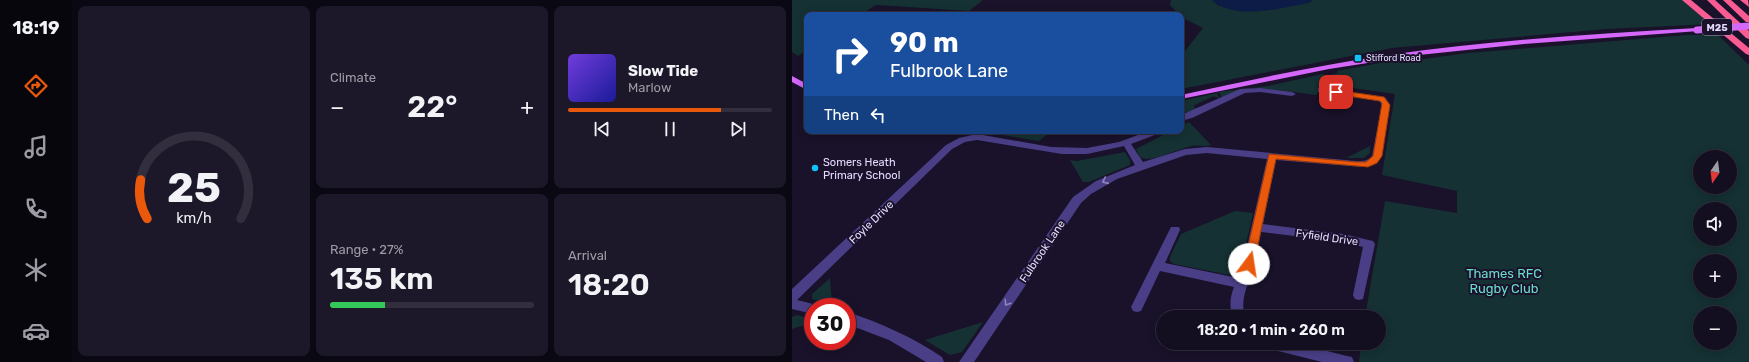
<!DOCTYPE html>
<meta charset="utf-8">
<style>
body{margin:0;font-family:Rubik,sans-serif;background:#1c1729;color:#f1f3f6;height:100vh;display:flex;flex-direction:column;font-size:15px;white-space:nowrap}
*{box-sizing:border-box;margin:0}
p{font-size:13px;color:#9d9ca5}
.icon{flex:none;width:22px;height:22px;fill:none;stroke:currentColor;stroke-width:2;stroke-linecap:round;stroke-linejoin:round}
.map{position:relative;flex:1;overflow:hidden}
.details{display:flex;flex-direction:column;gap:6px;padding:6px;background:#0a0812;width:720px}
.details>*{flex:none}
.guide{position:absolute;left:12px;top:12px;width:380px;height:122px;border-radius:8px;box-shadow:0 2px 10px #0003,0 0 0 1px #322e3e;background:#1a4fa0;color:#fff;overflow:hidden}
.needle{width:26px;rotate:194deg}
.tools{position:absolute;left:901px;top:150px;display:grid;gap:8px}
.tools a{display:grid;place-items:center;width:44px;height:44px;border-radius:50%;background:#130e20;box-shadow:0 2px 10px #0003,0 0 0 1px #322e3e;font-size:20px}
.speed{position:absolute;left:12px;top:298px;display:flex;gap:8px;font-size:20px;font-weight:700;text-align:center}
.speed>*{display:grid;place-content:center;width:52px;height:52px;border-radius:50%;background:#130e20;box-shadow:0 2px 10px #0003,0 0 0 1px #322e3e;line-height:1}
.speed .limit{border:6px solid #d22;background:#fff;color:#111}
.pin{position:absolute;display:grid;place-items:center;width:34px;height:34px;color:#fff;margin:-17px;border-radius:8px;box-shadow:0 2px 6px #0006}
.me{position:absolute;width:44px;margin:-22px;rotate:14deg;stroke-linejoin:round;filter:drop-shadow(0 0 3px #0008)}
.turn{display:flex;align-items:center;gap:14px;height:84px;padding:0 20px;font-size:18px}
.turn .icon{width:52px;height:52px;stroke-width:2.5}
.turn b{display:block;font-size:28px;line-height:34px}
.then{display:flex;align-items:center;height:38px;padding:0 20px;background:#0003;gap:8px;font-size:15px}
.big{font-size:30px;font-weight:600;line-height:1.1}
.details .widget{flex:1;display:flex;flex-direction:column;justify-content:center;gap:6px;min-width:0;padding:0 14px;border-radius:8px;background:#1c1729}
.details .dial{align-items:center;gap:0}
.dial svg{height:104px;overflow:visible;fill:none;stroke:#322e3e;stroke-width:7;stroke-linecap:round;text-anchor:middle}
.dial text{fill:#f1f3f6;stroke:none}
.song{display:flex;align-items:center;gap:12px}
.cover{width:48px;height:48px;border-radius:6px;background:linear-gradient(135deg,hsl(260 70% 55%),hsl(240 70% 35%))}
.played{height:4px;border-radius:2px;background:linear-gradient(90deg,#ea580c 75%,#322e3e 75%)}
.keys{display:flex;justify-content:space-around;direction:ltr}
.heat{display:flex;justify-content:space-between;align-items:center;font-size:22px;direction:ltr}
.charge{height:6px;border-radius:3px;background:linear-gradient(90deg,#34c759 27%,#322e3e 0)}
.details .tiles{flex:1;display:grid;gap:6px;grid-template-columns:repeat(3,1fr)}
.widget:first-child{grid-row:span 2}
.trip{position:absolute;left:364px;top:310px;width:230px;height:40px;border-radius:20px;background:#130e20;box-shadow:0 2px 10px #0003,0 0 0 1px #322e3e;font-weight:600;line-height:40px;text-align:center}
main{display:flex;flex:1;min-height:0}
.tabs{display:flex;flex-direction:column;width:72px;justify-content:space-around;align-items:center;background:#08060d;color:#9d9ca5}
.tabs .icon{width:28px;height:28px}
.tabs .current{color:#ea580c}
.tabs b{font-size:18px;color:#f1f3f6}
.map>svg:first-child{display:block}
.green{fill:#153133;fill-rule:evenodd}
.water{fill:#0d1b47}
.lines{fill:none;stroke-linecap:round;stroke-linejoin:round}
.minor{fill:#4a3f87;fill-rule:evenodd}
.major{fill:#d567fa;fill-rule:evenodd}
.highway{fill:#f95b93;fill-rule:evenodd}
.major-bridge{stroke:#d567fa;stroke-width:7}
.oneway{stroke:#8f85bd}
.route{fill:#ea580c;stroke:#983908}
.poi-dot{fill:#0fc3f7;stroke:#19122a;stroke-width:1.5}
.labels{text-anchor:middle;stroke-width:4;stroke-linejoin:round;paint-order:stroke}
.far-poi-label{font-size:9px;fill:#e4dbfe;stroke:#19122a;text-anchor:start}
.shield{fill:#19122a;stroke:#a79fbe;stroke-width:1}
.shield-label{font-size:10px;font-weight:bold;fill:#e4dbfe}
.poi-label{font-size:11px;fill:#e4dbfe;stroke:#19122a;text-anchor:start}
.street-label{font-size:11px;fill:#e4dbfe;stroke:#19122a}
.near-park-label{font-size:13px;fill:#68ddce;stroke:#19122a}
</style>
<main>
<nav class="tabs">
<b>18:19</b>
<svg class="icon current" aria-label="directions" viewBox="0 0 24 24"><path d="M12 3l9 9-9 9-9-9zM9 14v-3h6M13 9l2 2-2 2"/></svg>
<svg class="icon" aria-label="music" viewBox="0 0 24 24"><path d="M9 18V5l10-2v13"/><circle cx="6" cy="18" r="3"/><circle cx="16" cy="16" r="3"/></svg>
<svg class="icon" aria-label="phone" viewBox="0 0 24 24"><path d="M5 4h4l2 5-3 2q2 4 5 5l2-3 5 2v4C11 20 4 13 5 4z"/></svg>
<svg class="icon" aria-label="climate" viewBox="0 0 24 24"><path d="M12 3v18M4 7l16 10M4 17L20 7"/></svg>
<svg class="icon" aria-label="car" viewBox="0 0 24 24"><path d="M5 17H2v-5l4-1 3-4h7l3 4 3 1v5h-3M9 17h6M6 11h13"/><circle cx="7" cy="17" r="2"/><circle cx="17" cy="17" r="2"/></svg>
</nav>
<section class="details">
<div class="tiles">
<div class="widget dial"><svg viewBox="0 0 100 80">
<path d="M14 69A42 42 0 1 1 86 69"/>
<path d="M14 69A42 42 0 0 1 9 39" stroke="#ea580c"/>
<text x="50" y="56" font-size="32" font-weight="700">25</text>
<text x="50" y="72" font-size="11">km/h</text>
</svg></div>
<div class="widget"><p>Climate</p>
<div class="heat"><a>−</a><b class="big">22°</b><a>+</a></div>
</div>
<div class="widget">
<div class="song"><i class="cover"></i><div><b>Slow Tide</b><p>Marlow</p></div></div>
<div class="played"></div>
<div class="keys"><svg class="icon" aria-label="previous" viewBox="0 0 24 24"><path d="M18 5L8 12l10 7zM5 5v14"/></svg><svg class="icon" aria-label="pause" viewBox="0 0 24 24"><path d="M8 5v14M16 5v14"/></svg><svg class="icon" aria-label="next" viewBox="0 0 24 24"><path d="M6 5l10 7-10 7zM19 5v14"/></svg></div>
</div>
<div class="widget"><p>Range · 27%</p><b class="big">135 km</b><div class="charge"></div></div>
<div class="widget"><p>Arrival</p><b class="big">18:20</b></div>
</div>
</section>
<div class="map">
<svg width="957" height="362" viewBox="0 0 957 362">
<rect width="100%" height="100%" fill="#19122a"/>
<g class="green">
<polygon points="0,0 191,0 177,11 84,5 68,15 15,15 15,50 6,56 0,52"/>
<polygon points="379,0 420,0 427,6 516,3 521,0 891,0 919,24 815,29 600,48 389,89 389,56 411,28 391,18 378,5"/>
<path d="M895,35h31l31,30v297h-390l2,-19h18v-26h-14l20,-116 72,12v-22l-75,-16 13,-81 -57,-8 -2,3 -14,-1 -6,7 -29,-4 -34,-3 -31,10 -3,-6 49,-6 55,-12 2,2 13,-3 -1,-2 64,-12v3l67,-9zM908,157h30v30h-30zM908,209h30v30h-30zM908,261h30v30h-30zM908,313h30v30h-30z"/>
<polygon points="425,93 428,99 422,96 401,106 404,109 396,113 389,110 389,104 394,100"/>
<path d="M397,122l22,23c-6,2 -13,0 -19,1 -13,2 -41,18 -52,11l-4,-8 35,-18h10v-5z"/>
<polygon points="185,131 259,131 247,141"/>
<polygon points="578,146 578,153 572,158 554,158"/>
<polygon points="333,152 338,160 338,165 297,182 291,182 278,160 285,161"/>
<polygon points="443,211 461,213 448,271 444,275 438,275 382,264 378,261 378,257 389,234"/>
<polygon points="38,278 40,304 20,299 20,294"/>
<polygon points="5,315 21,319 21,322 0,329 0,317"/>
<polygon points="191,322 170,352 158,355 133,340"/>
</g>
<path class="water" d="M420,0h101l-5,3c-27,5 -73,18 -96,-3z"/>
<g class="lines">
<g class="minor">
<polygon points="468,88 500,92 504,94 500,96 468,92 453,93 400,118 389,121 389,115 448,89"/>
<path d="M526,88l67,9 5,8 -8,51 -8,9 -11,2 -87,-7 -13,64 80,10 30,7 2,3 -12,55 -4,1 -4,-1 -2,-4 10,-48 -20,-5 -82,-10c-2,11 -3,21 -6,31 -5,19 -16,34 -10,54h-12c-4,-10 -3,-20 1,-30l-74,-16 -19,40 -4,1 -4,-1 -2,-4 40,-80h8l1,3 -15,33 73,15 5,-14 24,-105 -60,-6 -21,2 -69,24 -26,15 -10,9 -107,159h-15l114,-165 23,-16 39,-16 -11,-19 -37,8h-25l-85,-14 -12,2 -13,7 -155,151 20,5 1,2h-5v7l-21,-5v-20l154,-144 13,-7 18,-4 74,13 36,1 32,-6 30,-11h12l-1,2 -29,11 12,18 42,-13 22,-2 149,14c7,0 12,0 16,-5l10,-51 -3,-4 -58,-9h-3z"/>
<path d="M55,312c34,11 65,25 95,45l2,5h-18l-37,-22 -42,-16z"/>
<polygon points="471,343 503,343 555,356 560,357 562,362 530,362 478,349 473,347"/>
</g>
<g class="major">
<path d="M905,28l2,1v2l-175,13 -105,11 -90,14 -148,30v-4c69,-15 138,-30 208,-40 102,-15 205,-21 308,-27z"/>
<polygon points="0,76 15,84 15,90 0,82"/>
</g>
<g class="highway">
<polygon points="890,0 899,0 957,48 957,55 954,54"/>
<polygon points="915,0 923,0 957,31 957,39 954,38"/>
<polygon points="931,0 939,0 957,16 957,22 954,22"/>
<polygon points="948,0 956,0 957,7"/>
</g>
<polyline class="major-bridge" points="905,30 957,26"/>
</g>
<defs><path id="oneway-chevron" d="M-2-3.5L2.5 0L-2 3.5" fill="none" stroke-width="1.6" stroke-linecap="round" stroke-linejoin="round"/></defs>
<g class="oneway">
<use href="#oneway-chevron" transform="translate(313 181) rotate(156)"/>
<use href="#oneway-chevron" transform="translate(215 303) rotate(124)"/>
</g>
<polygon class="route" points="544,90 592,97 598,105 590,156 585,163 576,167 484,159 462,264 461,267 457,268 453,267 452,264 477,154 564,162 574,162 581,156 590,103 588,101 542,94 542,91"/>
<g class="poi-dot">
<rect x="562" y="54" width="8" height="8" rx="2"/>
<circle cx="23" cy="168" r="4"/>
</g>
<g class="labels">
<g class="far-poi-label">
<text x="574" y="61">Stifford Road</text>
</g>
<rect class="shield" x="910" y="19" width="30" height="16" rx="3"/>
<g class="shield-label">
<text x="925" y="31">M25</text>
</g>
<g class="poi-label">
<text x="31" y="166">Somers Heath<tspan x="31" dy="13">Primary School</tspan></text>
</g>
<g class="street-label">
<text transform="translate(79 222) rotate(-44)" y="4">Foyle Drive</text>
<text transform="translate(535 237) rotate(8)" y="4">Fyfield Drive</text>
<text transform="translate(250 251) rotate(-56)" y="4">Fulbrook Lane</text>
</g>
<g class="near-park-label">
<text x="712" y="278">Thames RFC<tspan x="712" dy="15">Rugby Club</tspan></text>
</g>
</g>
</svg>
<div class="tools">
<a><svg class="needle" viewBox="-14 -14 28 28"><path d="M0-13l5 13h-10z" fill="#e53935"/><path d="M0 13l5-13h-10z" fill="#9d9ca5"/></svg></a>
<a><svg class="icon" aria-label="sound" viewBox="0 0 24 24"><path d="M4 9h4l5-4v14l-5-4H4zM17 9q2 3 0 6"/></svg></a>
<a>+</a>
<a>−</a>
</div>
<div class="speed"><div class="limit">30</div></div>
<div class="pin" style="left:544px;top:92px;background:#d93025"><svg class="icon" aria-label="arrive" viewBox="0 0 24 24"><path d="M6 21V4h12l-3 4 3 4H6"/></svg></div>
<svg class="me" style="left:457px;top:264px" viewBox="-20 -20 40 40"><circle r="19" fill="#fff"/><path d="M0-13L10 11 0 6-10 11z" fill="#ea580c"/></svg>
<div class="trip">18:20 · 1 min · 260 m</div>
<div class="guide">
<div class="turn"><svg class="icon" aria-label="right" viewBox="0 0 24 24"><path d="M7 20v-9h11M14 6l5 5-5 5"/></svg><div><b>90 m</b>Fulbrook Lane</div></div>
<div class="then">Then<svg class="icon" aria-label="left" viewBox="0 0 24 24"><path d="M17 20v-9H6M10 6l-5 5 5 5"/></svg></div>
</div>
</div>
</main>
